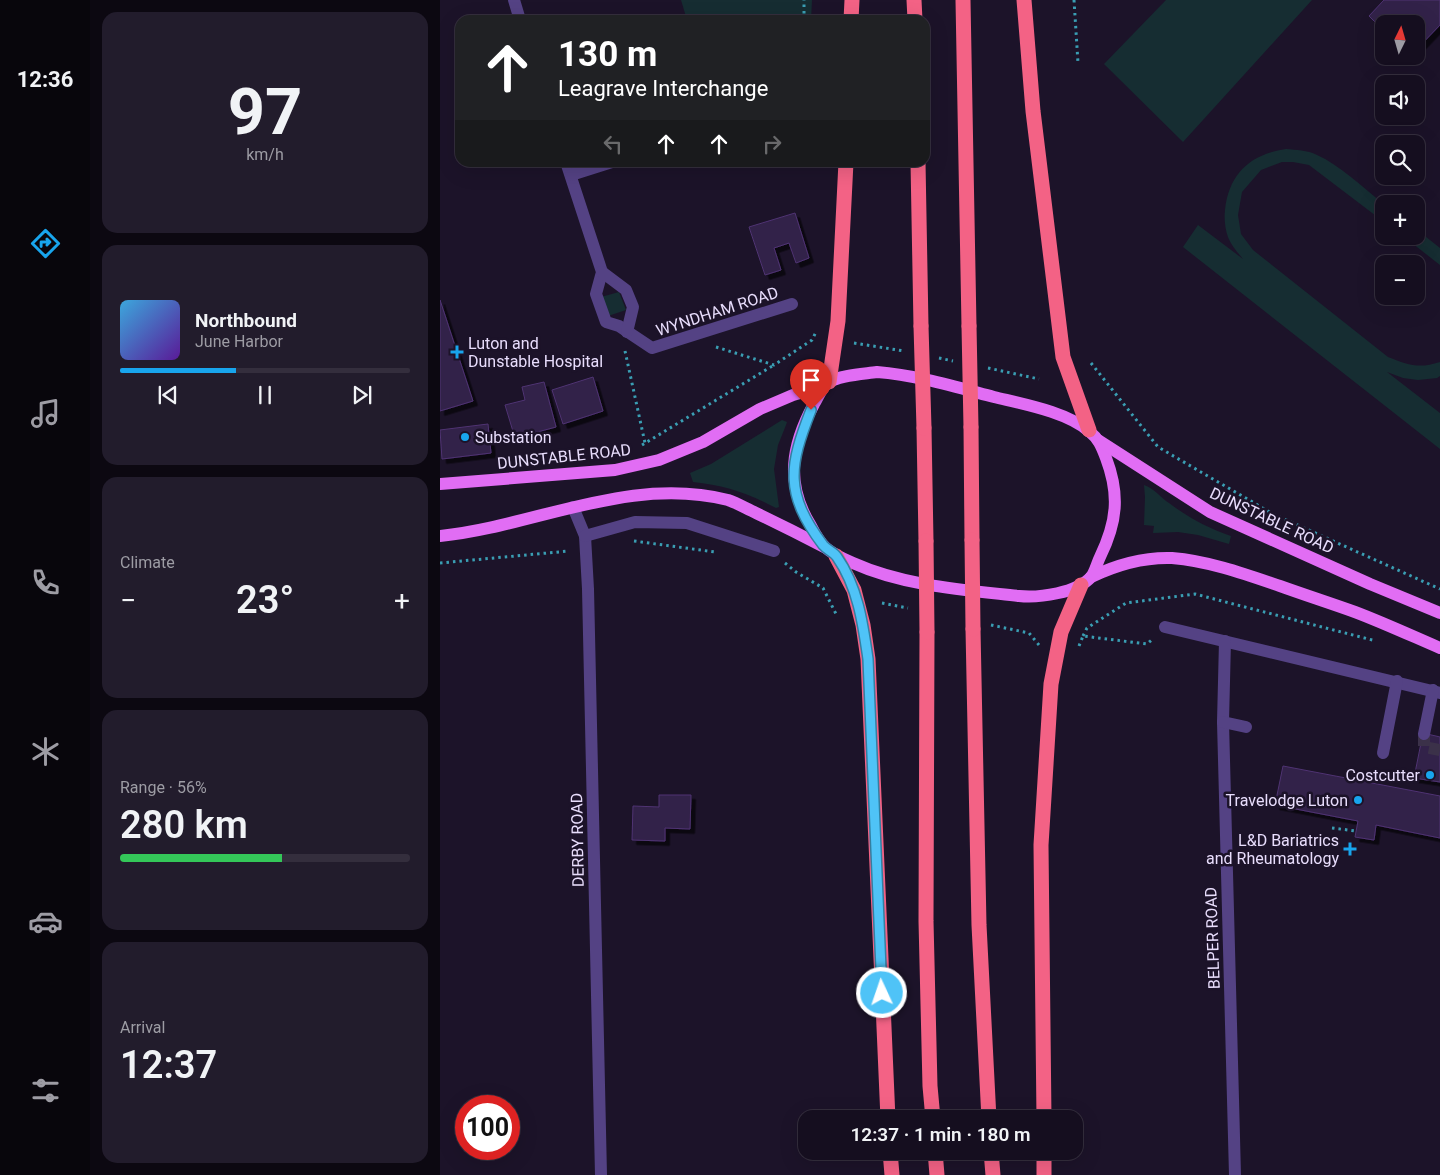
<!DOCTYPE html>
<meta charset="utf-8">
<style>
body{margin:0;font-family:Roboto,sans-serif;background:#221c2c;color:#f1f3f6;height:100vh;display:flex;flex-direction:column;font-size:19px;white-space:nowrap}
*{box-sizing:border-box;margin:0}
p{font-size:16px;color:#9d9ca4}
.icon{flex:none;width:28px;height:28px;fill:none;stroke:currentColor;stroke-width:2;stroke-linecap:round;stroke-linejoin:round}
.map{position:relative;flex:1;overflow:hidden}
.details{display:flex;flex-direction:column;gap:12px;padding:12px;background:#0c0811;width:350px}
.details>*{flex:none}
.hud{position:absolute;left:15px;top:15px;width:475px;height:152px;border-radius:15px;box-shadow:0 5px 20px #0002,0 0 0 1px #342e3d;background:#202124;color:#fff;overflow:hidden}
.needle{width:32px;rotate:5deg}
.buttons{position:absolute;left:935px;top:15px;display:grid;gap:10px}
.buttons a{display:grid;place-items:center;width:50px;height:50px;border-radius:10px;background:#150e1f;box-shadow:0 5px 20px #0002,0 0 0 1px #342e3d;font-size:25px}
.speed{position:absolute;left:15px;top:1095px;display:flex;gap:10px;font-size:25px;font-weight:700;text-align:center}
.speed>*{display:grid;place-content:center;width:65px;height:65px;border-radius:50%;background:#150e1f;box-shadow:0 5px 20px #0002,0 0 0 1px #342e3d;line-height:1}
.speed .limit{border:8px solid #d22;background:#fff;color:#111}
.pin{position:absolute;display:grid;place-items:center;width:42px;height:42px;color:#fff;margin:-51px -21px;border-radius:50% 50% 50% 0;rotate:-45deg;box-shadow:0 0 5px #0007}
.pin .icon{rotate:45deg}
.me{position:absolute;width:55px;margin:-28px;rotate:357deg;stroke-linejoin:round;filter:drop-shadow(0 0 4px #0008)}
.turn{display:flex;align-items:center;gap:18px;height:105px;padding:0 20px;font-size:22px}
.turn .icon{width:65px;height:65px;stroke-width:2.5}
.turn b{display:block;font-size:35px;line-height:42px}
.lanes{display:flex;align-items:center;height:48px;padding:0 20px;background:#0003;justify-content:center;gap:25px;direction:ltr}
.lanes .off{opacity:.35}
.big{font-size:38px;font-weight:600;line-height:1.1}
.details .widget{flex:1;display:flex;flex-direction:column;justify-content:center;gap:8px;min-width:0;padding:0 18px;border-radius:15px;background:#221c2c}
.details .dial{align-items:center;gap:0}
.dial b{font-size:65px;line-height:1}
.song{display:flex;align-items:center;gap:15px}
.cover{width:60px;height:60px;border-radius:8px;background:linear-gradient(135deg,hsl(200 70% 55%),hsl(270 70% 35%))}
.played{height:5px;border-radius:2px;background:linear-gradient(90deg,#18a5ed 40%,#342e3d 40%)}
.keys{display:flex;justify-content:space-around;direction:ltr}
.heat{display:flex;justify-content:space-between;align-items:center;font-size:28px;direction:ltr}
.charge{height:8px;border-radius:4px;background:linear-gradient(90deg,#34c759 56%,#342e3d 0)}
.trip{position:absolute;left:358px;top:1110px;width:285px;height:50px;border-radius:15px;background:#150e1f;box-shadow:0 5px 20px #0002,0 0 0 1px #342e3d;font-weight:600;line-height:50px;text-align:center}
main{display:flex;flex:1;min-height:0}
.tab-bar{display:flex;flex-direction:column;width:90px;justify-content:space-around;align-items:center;background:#08060c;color:#9d9ca4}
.tab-bar .icon{width:35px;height:35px}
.tab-bar .active{color:#18a5ed}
.tab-bar b{font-size:22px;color:#f1f3f6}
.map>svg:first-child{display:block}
.green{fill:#162d32}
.building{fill:#322048;stroke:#4f3473;filter:url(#shadow)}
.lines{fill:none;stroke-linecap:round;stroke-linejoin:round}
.minor-tunnel{stroke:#3b3149;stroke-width:12;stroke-dasharray:12 6;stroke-linecap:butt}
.path{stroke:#3a9eb3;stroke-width:3;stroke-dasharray:2.5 4;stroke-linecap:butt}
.minor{stroke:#544284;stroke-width:12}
.major{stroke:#e16df4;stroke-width:12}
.highway{stroke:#f36285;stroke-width:15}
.highway-bridge{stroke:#f36285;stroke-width:15}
.route-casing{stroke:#337fa1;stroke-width:12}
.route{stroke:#4fc3f7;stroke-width:9}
.poi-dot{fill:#18a5ed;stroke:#1c1329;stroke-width:2}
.labels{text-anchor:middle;stroke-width:5;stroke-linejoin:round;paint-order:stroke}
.street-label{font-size:16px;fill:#e8ddfc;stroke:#1c1329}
.poi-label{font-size:16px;fill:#e8ddfc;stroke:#1c1329;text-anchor:end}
</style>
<main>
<nav class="tab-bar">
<b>12:36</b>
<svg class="icon active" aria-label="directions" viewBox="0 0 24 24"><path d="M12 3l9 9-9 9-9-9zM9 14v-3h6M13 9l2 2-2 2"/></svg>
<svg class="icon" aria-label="music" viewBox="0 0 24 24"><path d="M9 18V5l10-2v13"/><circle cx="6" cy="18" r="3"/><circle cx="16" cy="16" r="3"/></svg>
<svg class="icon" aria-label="phone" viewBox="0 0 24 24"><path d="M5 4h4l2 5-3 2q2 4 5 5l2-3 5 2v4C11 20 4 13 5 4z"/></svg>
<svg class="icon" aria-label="climate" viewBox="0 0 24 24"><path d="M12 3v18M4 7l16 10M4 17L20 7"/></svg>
<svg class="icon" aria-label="car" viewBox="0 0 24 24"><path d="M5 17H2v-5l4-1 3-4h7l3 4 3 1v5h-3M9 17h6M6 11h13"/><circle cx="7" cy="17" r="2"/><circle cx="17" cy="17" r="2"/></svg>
<svg class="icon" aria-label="filters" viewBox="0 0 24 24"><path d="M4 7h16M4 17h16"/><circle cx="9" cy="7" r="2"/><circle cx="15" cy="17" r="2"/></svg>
</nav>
<section class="details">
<div class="widget dial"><b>97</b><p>km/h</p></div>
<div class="widget">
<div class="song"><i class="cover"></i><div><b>Northbound</b><p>June Harbor</p></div></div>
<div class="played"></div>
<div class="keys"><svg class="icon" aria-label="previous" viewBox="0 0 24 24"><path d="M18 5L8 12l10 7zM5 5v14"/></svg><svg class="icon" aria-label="pause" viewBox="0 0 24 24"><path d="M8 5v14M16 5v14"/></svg><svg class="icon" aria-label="next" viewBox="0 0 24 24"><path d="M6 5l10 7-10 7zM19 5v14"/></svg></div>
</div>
<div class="widget"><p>Climate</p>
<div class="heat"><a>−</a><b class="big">23°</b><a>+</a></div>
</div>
<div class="widget"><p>Range · 56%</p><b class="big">280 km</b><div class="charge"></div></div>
<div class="widget"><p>Arrival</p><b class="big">12:37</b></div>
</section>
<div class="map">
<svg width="1000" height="1175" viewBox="0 0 1000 1175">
<defs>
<filter id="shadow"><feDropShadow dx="4.5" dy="4.5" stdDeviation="0" flood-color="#0009"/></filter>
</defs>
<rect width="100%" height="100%" fill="#1c1329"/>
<g class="green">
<polygon points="241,0 372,0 371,20 247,20"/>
<polygon points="726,0 872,0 743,142 664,64"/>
<path d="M846,149c10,1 21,1 31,6 23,10 46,33 67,49v18l-75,-57 -16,-3h-11l-21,8 -19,22 -4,23 3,19 12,16 135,107c20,8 31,12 52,5v14l-3,2 -19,2 -15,-2 -16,-6 53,41v36l-257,-202 15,-22 45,34c-5,-6 -12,-14 -15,-22 -3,-8 -4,-19 -3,-27 4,-37 26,-56 61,-61z"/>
<polygon points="976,229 1000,248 1000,265 963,236 976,236"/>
<polygon points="179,292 186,310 168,316 161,297"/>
<path d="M342,420l5,2 -1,3 -8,20 -4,24 5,38 -3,1c-28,-15 -52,-23 -83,-26l-3,-9 21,-9z"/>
<path d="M704,485c10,3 17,13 25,18 18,14 41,26 62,33l-2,8 -31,-9 -20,-3 -25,1 1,-7 -10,-1 1,-28z"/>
</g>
<g class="building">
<polygon points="944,0 1000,0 1000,25 976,50 976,24 944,24 944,31 929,16"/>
<polygon points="355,213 369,258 356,263 349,243 334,248 341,270 325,275 309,227"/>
<polygon points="0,300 33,401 0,411"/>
<polygon points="153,377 163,411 123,424 112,390"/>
<polygon points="104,382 116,427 75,438 65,405 85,400 82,387"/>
<polygon points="48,424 51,453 2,459 0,430"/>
<polygon points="983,733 1000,737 1000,782 974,778"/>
<polygon points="843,766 1000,796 1000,838 936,825 934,840 915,837 918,821 835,805"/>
<polygon points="219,795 251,795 250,829 225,828 225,841 192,840 193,806 219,807"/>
</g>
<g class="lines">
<polyline class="minor-tunnel" points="984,734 984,747 1000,750"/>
<g class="path">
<polyline points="634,0 638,63"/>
<polyline points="364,20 364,0"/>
<polyline points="414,343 464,351"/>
<polyline points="276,347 334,365 372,340 376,332"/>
<polyline points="185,351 205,443"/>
<polyline points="499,358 513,361"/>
<polyline points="651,363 718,447 833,514 1000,589"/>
<polyline points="548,368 599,379"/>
<polyline points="202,445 334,365"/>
<polyline points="194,541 275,552"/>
<polyline points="0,563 129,551"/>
<polyline points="345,563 356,572 383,588 396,614"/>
<polyline points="442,603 468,608"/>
<polyline points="551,625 589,633 599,645"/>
<polyline points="643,636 647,628 686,603 755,594 936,641"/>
<polyline points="639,646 643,636 707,644 714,638"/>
<polyline points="892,828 916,831"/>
</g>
<g class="minor">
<polyline points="74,0 80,20"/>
<polyline points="126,162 162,272 156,294 166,322 179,326 212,348 352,304"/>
<polyline points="131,175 172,162"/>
<polyline points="162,272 186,290 193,307 187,332"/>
<polyline points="133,507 145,536 148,589 161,1175"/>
<polyline points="145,536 195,522 247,523 334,551"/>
<polyline points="725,627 1000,693"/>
<polyline points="785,641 783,722 795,1175"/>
<polyline points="783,722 806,727"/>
<polyline points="984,734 993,690"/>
<polyline points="943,753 957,681"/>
</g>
<g class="major">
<path d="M437,372c39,3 79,15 117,25 29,7 74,15 96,35 9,7 12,16 16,26 14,37 11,64 -6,99 -3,6 -5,15 -9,20 -14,16 -52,21 -72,19 -54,-6 -115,-10 -166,-33 -9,-4 -19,-8 -27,-15 -6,-5 -11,-14 -15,-22 -26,-42 -20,-80 3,-122 4,-6 8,-18 15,-22 12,-7 34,-8 48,-10z"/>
<polyline points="658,440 770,512 930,584 1000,613"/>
<polyline points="0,484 175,470 219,460 263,442 320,409 353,395 384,386"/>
<path d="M0,536c96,-10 190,-61 288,-36 9,3 19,9 28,13 23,11 45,22 68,34"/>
<path d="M651,577c25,-12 53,-20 81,-19 37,3 73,16 108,28 25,9 50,17 75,26 29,11 57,24 85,36"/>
</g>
<g class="highway">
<polyline points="474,0 475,20"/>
<polyline points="523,0 529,326"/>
<polyline points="584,0 593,111 623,357 649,430"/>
<polyline points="411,20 412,0"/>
<polyline points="478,162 481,326"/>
<polyline points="389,382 398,321 406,162"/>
<polyline points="531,427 532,540"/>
<polyline points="484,428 486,541"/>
<polyline points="396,556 414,590 423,625 428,659 448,1119"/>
<polyline points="533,629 539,925 549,1119"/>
<polyline points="487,632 486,921 490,1086 493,1119"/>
<polyline points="604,1119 601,845 611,684 621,632 641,585"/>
<polyline points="450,1151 452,1175"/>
<polyline points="495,1151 497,1175"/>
<polyline points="551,1151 553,1175"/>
<polyline points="604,1151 604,1175"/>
</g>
<g class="highway-bridge">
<polyline points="481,326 484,428"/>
<polyline points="529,326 531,427"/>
<polyline points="532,540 533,629"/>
<polyline points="486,541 487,632"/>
</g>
</g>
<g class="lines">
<g class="route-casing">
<path id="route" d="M371,410c-22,56 -27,83 12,135 4,5 11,7 14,12 21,30 26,67 31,102l14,334"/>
</g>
<use href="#route" class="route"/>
</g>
<g class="poi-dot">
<path d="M14.5 344.5h5v5h5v5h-5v5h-5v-5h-5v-5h5z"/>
<circle cx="25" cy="437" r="5"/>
<circle cx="990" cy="775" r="5"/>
<circle cx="918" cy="800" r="5"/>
<path d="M907.5 841.5h5v5h5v5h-5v5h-5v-5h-5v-5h5z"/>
</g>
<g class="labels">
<g class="street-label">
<text transform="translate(277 311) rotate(-18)" y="6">WYNDHAM ROAD</text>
<text transform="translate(124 456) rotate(-6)" y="6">DUNSTABLE ROAD</text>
<text transform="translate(832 520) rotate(25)" y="6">DUNSTABLE ROAD</text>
<text transform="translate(137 840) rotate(-91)" y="6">DERBY ROAD</text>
<text transform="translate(772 938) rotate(-92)" y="6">BELPER ROAD</text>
</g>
<g class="poi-label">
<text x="28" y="349" text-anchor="start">Luton and<tspan x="28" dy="18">Dunstable Hospital</tspan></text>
<text x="35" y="443" text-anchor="start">Substation</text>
<text x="980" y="781">Costcutter</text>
<text x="908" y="806">Travelodge Luton</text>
<text x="899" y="846">L&amp;D Bariatrics<tspan x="899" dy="18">and Rheumatology</tspan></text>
</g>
</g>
</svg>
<div class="buttons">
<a><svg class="needle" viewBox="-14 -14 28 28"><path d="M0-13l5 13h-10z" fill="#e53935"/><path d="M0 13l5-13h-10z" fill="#9d9ca4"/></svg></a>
<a><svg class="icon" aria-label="sound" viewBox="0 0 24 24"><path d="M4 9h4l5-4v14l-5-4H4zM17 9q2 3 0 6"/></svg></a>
<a><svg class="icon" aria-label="search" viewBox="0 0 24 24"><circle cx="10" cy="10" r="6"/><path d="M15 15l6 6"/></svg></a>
<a>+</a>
<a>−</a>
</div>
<div class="speed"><div class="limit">100</div></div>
<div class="pin" style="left:371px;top:410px;background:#d93025"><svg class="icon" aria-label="arrive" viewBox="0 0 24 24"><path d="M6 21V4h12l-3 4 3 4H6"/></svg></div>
<svg class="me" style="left:442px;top:993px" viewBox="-20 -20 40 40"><circle r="17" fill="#4fc3f7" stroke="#fff" stroke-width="3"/><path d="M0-11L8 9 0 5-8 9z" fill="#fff"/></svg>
<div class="trip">12:37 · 1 min · 180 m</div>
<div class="hud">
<div class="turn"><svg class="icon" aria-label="ahead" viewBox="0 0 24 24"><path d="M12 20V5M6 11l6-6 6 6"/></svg><div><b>130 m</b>Leagrave Interchange</div></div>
<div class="lanes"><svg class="icon off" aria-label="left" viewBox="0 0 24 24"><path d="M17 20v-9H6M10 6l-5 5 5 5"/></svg><svg class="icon" aria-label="ahead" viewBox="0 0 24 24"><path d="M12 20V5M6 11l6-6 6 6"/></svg><svg class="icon" aria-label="ahead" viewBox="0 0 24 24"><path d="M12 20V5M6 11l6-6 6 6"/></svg><svg class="icon off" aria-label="right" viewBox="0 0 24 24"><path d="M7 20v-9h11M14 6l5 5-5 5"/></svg></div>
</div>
</div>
</main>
